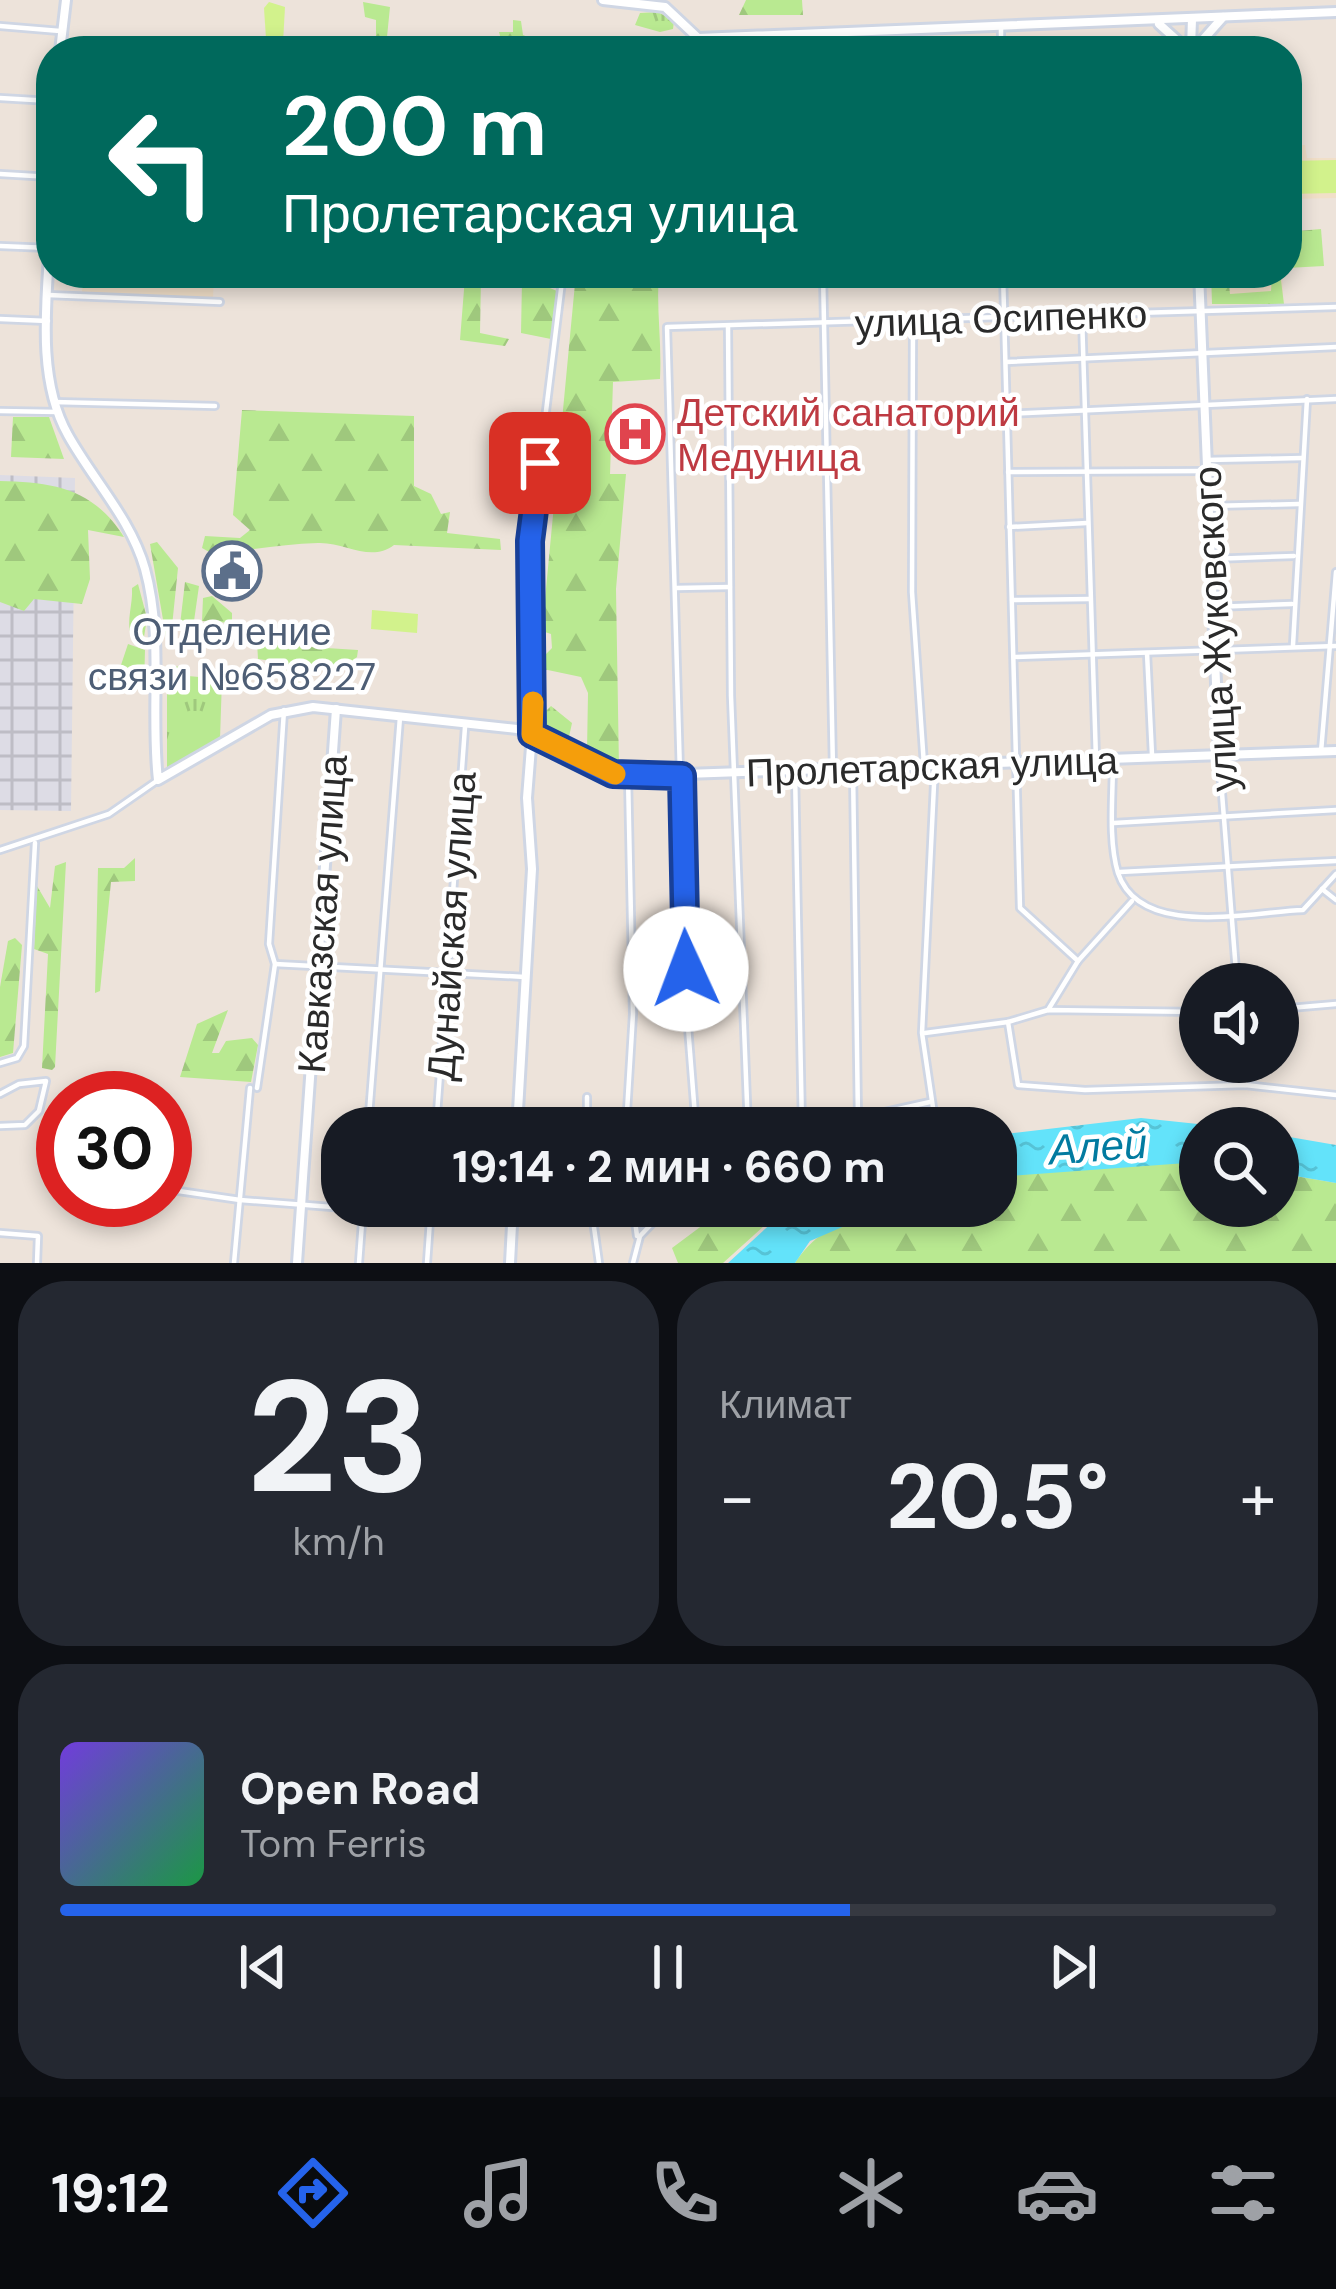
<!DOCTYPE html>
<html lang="ru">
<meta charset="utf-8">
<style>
body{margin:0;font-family:"DM Sans",sans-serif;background:#242831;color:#f1f3f6;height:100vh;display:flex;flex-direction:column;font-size:45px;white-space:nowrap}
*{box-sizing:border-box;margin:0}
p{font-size:39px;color:#9ea1a6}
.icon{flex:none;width:66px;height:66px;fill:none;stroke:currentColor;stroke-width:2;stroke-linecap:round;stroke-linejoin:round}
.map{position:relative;height:1263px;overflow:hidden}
.drawer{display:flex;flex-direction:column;gap:18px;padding:18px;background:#0d0f14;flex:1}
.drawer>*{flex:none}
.hud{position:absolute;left:36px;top:36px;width:1266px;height:252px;border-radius:48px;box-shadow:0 6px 18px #0003;background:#00695c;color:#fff;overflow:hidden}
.fabs{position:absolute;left:1179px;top:963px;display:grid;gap:24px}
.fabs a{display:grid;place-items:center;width:120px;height:120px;border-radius:50%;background:#171b24;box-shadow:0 6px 18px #0003;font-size:60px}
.speed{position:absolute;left:36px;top:1071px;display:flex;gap:24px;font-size:60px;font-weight:700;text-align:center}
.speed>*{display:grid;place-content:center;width:156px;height:156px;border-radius:50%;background:#171b24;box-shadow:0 6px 18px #0003;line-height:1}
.speed .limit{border:18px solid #d22;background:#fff;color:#111}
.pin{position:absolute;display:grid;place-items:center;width:102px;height:102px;color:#fff;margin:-51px;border-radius:24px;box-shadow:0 6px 18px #0006}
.me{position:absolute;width:132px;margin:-66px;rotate:358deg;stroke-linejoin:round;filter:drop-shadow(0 0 9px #0008)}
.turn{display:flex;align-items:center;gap:42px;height:252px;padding:0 48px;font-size:54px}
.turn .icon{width:156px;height:156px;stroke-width:2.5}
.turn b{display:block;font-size:84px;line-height:102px}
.big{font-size:90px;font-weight:700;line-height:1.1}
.drawer .widget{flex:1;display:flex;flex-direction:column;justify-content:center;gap:18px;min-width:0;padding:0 42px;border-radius:48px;background:#242831}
.drawer .dial{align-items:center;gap:0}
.dial b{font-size:156px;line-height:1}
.song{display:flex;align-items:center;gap:36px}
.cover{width:144px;height:144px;border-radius:18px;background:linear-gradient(135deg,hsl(260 70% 55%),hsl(140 70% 35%))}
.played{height:12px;border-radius:6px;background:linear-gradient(90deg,#2563eb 65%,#363941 65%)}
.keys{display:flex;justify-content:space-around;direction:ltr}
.heat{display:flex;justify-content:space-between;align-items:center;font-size:66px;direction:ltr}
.drawer .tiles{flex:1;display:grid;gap:18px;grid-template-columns:1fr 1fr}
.widget:last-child{grid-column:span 2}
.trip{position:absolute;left:321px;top:1107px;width:696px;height:120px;border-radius:48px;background:#171b24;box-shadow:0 6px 18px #0003;font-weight:700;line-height:120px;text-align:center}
.tab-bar{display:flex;height:192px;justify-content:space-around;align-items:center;background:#090b0e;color:#9ea1a6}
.tab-bar .icon{width:84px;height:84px}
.tab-bar .on{color:#2563eb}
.tab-bar b{font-size:54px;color:#f1f3f6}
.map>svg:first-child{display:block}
.industrial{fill:url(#industrial-grid)}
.education{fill:#f1dfc8}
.grass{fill:url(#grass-tufts)}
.forest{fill:url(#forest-firs)}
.pitch{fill:#d2f28c}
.water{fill:url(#water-ripples)}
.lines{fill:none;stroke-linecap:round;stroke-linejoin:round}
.street-casing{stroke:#cfd6e4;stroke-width:10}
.secondary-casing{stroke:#cfd6e4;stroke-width:14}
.street{stroke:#fff;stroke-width:4.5}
.secondary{stroke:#fff;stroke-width:8}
.route-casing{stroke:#184099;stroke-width:30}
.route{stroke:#2563eb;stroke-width:21}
.slow{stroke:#f59e0b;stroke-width:21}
.labels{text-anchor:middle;stroke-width:9;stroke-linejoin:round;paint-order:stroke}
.street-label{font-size:39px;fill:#2a2a2a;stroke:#fff}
.health-label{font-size:39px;fill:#be3a42;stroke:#fff;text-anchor:start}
.service-label{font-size:39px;fill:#4e5e75;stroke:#fff}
.water-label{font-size:42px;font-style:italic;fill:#027ba0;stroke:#fff}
</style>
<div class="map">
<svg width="1336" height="1263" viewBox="0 0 1336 1263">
<defs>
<pattern id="industrial-grid" width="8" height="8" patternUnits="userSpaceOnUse" patternTransform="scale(3)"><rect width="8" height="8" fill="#dddce5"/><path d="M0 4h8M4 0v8" fill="none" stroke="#bebdc5"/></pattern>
<pattern id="grass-tufts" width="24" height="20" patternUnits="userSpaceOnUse" patternTransform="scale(3)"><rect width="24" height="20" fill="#b9e991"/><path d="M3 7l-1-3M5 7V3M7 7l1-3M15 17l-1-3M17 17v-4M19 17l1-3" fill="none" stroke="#9fc87d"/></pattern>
<pattern id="forest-firs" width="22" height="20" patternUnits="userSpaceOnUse" patternTransform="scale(3)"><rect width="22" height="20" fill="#b9e991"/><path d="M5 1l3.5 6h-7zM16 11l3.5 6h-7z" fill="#9fc87d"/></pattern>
<pattern id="water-ripples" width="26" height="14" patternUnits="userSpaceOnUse" patternTransform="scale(3)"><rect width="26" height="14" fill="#63e3fa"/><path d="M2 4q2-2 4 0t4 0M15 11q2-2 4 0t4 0" fill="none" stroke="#56c3d6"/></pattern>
</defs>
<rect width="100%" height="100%" fill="#ede3da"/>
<polygon class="industrial" points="0,475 75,478 71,811 0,810"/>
<g class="education">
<polygon points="1287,145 1305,145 1307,158 1336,158 1336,198 1287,199"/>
<polygon points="83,273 214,273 213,299 82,292"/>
<polygon points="1215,273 1282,273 1283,296 1215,302"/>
</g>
<g class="grass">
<polygon points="658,12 674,21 673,29 660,32 635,25 640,13"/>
<polygon points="167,666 188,667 188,676 222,679 220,739 167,769"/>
<polygon points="551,706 572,723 567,746 537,730 537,720"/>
</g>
<g class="forest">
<polygon points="746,0 802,0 803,15 739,15"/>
<polygon points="363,2 390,7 386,47 376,44 376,20 365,17"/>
<polygon points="513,20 521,21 523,35 537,41 630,42 630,51 504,51 499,32 513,32"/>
<polygon points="1321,229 1324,266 1287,268 1287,232"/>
<path d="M576,273h83c-3,37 3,68 1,106l-47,3 -3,92h16l-10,115 3,178 -32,-16 1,-58 -7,-16 -38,-8 -1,-11 10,-10 -1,-14 -9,-3z"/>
<polygon points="1211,273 1228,273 1230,294 1271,291 1272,273 1280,273 1284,304 1212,304"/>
<polygon points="465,277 481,278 480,333 509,339 505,346 460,340"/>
<polygon points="528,279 557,291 551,339 521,333 522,280"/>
<path d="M242,410l172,6v70l17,8 10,20 9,-2 -3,21 53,6 1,11 -107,-5c-24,18 -48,-3 -76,-2 -36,1 -69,8 -107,10l-9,-5 3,-12 35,2 10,-8 -17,-15z"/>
<polygon points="13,417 49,417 64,459 11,457"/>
<path d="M0,481c54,1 94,8 124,56l-36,-7 2,49 -8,25 -48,-5 -10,12 -24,-9z"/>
<polygon points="157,542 178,568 171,636 166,637 150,544"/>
<polygon points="185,582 199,586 194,621 180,625"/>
<path d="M138,584l9,34 -3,19 -13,-1c-5,-16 2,-31 1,-48z"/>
<polygon points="212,596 232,613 232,623 202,621 203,598"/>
<polygon points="256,625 262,626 263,644 358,650 357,657 342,671 308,668 299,675 298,688 286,687 287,663 258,659"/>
<polygon points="128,644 145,650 144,687 123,682 118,674"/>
<polygon points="135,858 135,881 111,882 100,991 95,993 98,868 124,868"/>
<polygon points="66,862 55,1067 52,1070 42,1068 48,954 34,949 37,886 50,908 55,866"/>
<polygon points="15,938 22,945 13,1053 0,1057 0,987 8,941"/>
<polygon points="228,1010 212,1053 219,1053 226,1041 252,1038 258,1045 251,1082 180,1077 197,1024"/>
<path d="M1173,1160l27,2v44h78v-33l58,10v80h-541c44,-67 131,-57 201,-57v-29z"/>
<polygon points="786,1206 723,1263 678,1263 672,1248 727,1207"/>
</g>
<g class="pitch">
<polygon points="269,2 285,7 283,43 266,39 264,8"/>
<polygon points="1336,160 1336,193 1287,194 1287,161"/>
<polygon points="372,610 418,614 417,633 371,629"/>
</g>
<g class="water">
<polygon points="1141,1118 1236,1128 1200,1128 1200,1162 996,1177 996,1135"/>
<polygon points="1278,1135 1336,1145 1336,1183 1278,1173"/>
<polygon points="790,1206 891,1206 810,1241 795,1263 728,1263"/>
</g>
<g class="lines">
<g class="street-casing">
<g id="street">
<polyline points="0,26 60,31"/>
<polyline points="819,34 820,51"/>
<polyline points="1001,51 1001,28"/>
<polyline points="0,98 51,101"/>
<polyline points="0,174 51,177"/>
<polyline points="0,246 50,248"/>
<polyline points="823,273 833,770"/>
<polyline points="1003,273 1020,908 1078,961"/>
<polyline points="48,295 220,302"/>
<polyline points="1082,316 1096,759"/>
<polyline points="0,319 48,321"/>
<polyline points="913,323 912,592 924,765"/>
<polyline points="728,326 731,696 748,1128"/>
<polyline points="1006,362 1336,347"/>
<polyline points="54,402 215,406"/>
<polyline points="0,411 58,412"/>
<polyline points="1006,414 1336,399"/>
<polyline points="1206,460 1302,458"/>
<polyline points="1008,472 1207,471"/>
<polyline points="1208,506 1299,504"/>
<polyline points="1009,527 1087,523"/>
<polyline points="1211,559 1294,556"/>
<polyline points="676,588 730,587"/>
<polyline points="1012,600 1090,599"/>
<polyline points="1213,607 1292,604"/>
<polyline points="1293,645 1307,399"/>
<polyline points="1147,653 1152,755"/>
<polyline points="1014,657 1336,646"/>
<polyline points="532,734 530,541 563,273"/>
<polyline points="1321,752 1336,572"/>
<polyline points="1219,755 1237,984"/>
<path d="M1113,761c0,35 -5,79 5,112 22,66 131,39 185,37l33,-36"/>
<polyline points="935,764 922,1033 936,1128"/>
<polyline points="853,769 858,1119"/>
<polyline points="795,772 802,1128"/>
<polyline points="1114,823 1336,810"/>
<polyline points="0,850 109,814 158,780"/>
<polyline points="1120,872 1336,861"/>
<polyline points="1322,889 1336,900"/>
<polyline points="275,964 525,977"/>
<polyline points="1278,1009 1336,1004"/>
<polyline points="1048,1010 1078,961 1132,901"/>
<polyline points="1200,1012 1048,1010 1008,1022 1018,1085 1085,1090 1245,1085 1336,1095"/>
<polyline points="925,1033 1008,1022"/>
<polyline points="1243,1062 1245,1085"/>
<polyline points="0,1063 17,1058 24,1046 35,843"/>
<polyline points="257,1088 275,964 269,944 284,710"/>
<polyline points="0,1094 19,1084 46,1081 39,1111 25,1125 0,1126"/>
<polyline points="587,1097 587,1128"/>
<polyline points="368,1128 400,717"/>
<polyline points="436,1128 465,727"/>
<polyline points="626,1128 633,1014 628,776"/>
<polyline points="696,1128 687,1014 667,327 1336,307"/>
<polyline points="813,1128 930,1102"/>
<polyline points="165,1189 240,1200 512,1221"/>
<polyline points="591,1206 599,1263"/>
<polyline points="633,1206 637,1236"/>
<polyline points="0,1233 38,1236 37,1263"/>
<polyline points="234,1263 250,1088"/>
<polyline points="359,1263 363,1209"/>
<polyline points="427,1263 431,1206"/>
<polyline points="633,1263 640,1236 669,1206"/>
</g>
</g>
<g class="secondary-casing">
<g id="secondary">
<polyline points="603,0 665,7 698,38 1336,12"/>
<polyline points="1159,24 1189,51"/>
<polyline points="1191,48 1192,19"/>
<polyline points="60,51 66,0"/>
<polyline points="1193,51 1223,17"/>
<path d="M51,218c-2,68 -18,155 17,217 25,45 63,84 77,134 19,69 5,141 13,211l113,-65 42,-8 204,22 80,40 31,7 708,-25"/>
<polyline points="1199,273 1219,755"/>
<polyline points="517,1128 532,869 527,798 532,734"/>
<polyline points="297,1263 336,709"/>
<polyline points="510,1263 513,1206"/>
</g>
</g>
<use href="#street" class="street"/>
<use href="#secondary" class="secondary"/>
</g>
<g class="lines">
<g class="route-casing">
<polyline id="route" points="540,463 530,541 532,734 613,774 682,776 686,969"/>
</g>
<use href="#route" class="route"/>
<polyline class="slow" points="533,702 532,734 615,774"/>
</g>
<defs>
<g id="hospital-ring" transform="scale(3)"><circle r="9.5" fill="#fff" stroke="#e0444e" stroke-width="1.5"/><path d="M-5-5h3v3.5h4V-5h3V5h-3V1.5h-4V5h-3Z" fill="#e0444e"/></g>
<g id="civic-ring" transform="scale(3)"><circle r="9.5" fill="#fff" stroke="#5c6f8a" stroke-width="1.5"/><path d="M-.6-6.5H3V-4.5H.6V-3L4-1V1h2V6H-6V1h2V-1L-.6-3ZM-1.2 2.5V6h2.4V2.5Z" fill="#5c6f8a"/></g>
</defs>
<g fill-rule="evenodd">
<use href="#hospital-ring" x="635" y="434"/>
<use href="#civic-ring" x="232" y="571"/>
</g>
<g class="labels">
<g class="street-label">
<text transform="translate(1001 318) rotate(-2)" y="14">улица Осипенко</text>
<text transform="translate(1215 629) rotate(-93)" y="14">улица Жуковского</text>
<text transform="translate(932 766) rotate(-2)" y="14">Пролетарская улица</text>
<text transform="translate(322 914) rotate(-86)" y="14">Кавказская улица</text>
<text transform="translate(451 926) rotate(-86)" y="14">Дунайская улица</text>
</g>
<g class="health-label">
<text x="677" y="426">Детский санаторий<tspan x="677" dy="45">Медуница</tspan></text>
</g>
<g class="service-label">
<text x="232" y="645">Отделение<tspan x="232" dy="45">связи №658227</tspan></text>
</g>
<g class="water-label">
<text transform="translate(1098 1146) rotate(-4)" y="15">Алей</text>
</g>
</g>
</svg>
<div class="fabs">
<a><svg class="icon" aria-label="sound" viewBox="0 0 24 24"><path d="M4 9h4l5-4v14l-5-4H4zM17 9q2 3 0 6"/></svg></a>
<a><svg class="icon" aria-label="search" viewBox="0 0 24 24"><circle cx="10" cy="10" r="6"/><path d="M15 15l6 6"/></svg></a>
</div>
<div class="speed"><div class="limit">30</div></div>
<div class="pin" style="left:540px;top:463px;background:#d93025"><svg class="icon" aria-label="arrive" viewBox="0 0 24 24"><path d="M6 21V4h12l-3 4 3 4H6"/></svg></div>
<svg class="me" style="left:686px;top:969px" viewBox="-20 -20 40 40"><circle r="19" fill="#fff"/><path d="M0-13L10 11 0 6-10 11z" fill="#2563eb"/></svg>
<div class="trip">19:14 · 2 мин · 660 m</div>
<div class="hud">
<div class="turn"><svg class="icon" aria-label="left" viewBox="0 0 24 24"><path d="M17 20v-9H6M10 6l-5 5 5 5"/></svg><div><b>200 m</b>Пролетарская улица</div></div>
</div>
</div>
<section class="drawer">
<div class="tiles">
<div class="widget dial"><b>23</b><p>km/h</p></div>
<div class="widget"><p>Климат</p>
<div class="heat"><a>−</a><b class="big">20.5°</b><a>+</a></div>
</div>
<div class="widget">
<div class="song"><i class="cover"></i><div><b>Open Road</b><p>Tom Ferris</p></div></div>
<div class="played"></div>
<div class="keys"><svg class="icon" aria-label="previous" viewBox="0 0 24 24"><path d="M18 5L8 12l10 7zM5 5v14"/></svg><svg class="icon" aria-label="pause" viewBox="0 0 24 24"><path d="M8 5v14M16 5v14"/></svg><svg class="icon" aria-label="next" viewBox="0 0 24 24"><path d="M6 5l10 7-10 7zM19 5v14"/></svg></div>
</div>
</div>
</section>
<nav class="tab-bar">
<b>19:12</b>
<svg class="icon on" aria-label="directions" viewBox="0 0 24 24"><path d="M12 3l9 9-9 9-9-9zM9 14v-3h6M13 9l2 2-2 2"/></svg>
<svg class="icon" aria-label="music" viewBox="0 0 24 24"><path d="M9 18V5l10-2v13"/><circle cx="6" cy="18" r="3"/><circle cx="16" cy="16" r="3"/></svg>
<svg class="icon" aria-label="phone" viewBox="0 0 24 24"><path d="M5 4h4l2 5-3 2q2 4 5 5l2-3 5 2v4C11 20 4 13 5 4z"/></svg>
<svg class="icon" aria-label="climate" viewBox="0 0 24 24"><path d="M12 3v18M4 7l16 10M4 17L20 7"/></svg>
<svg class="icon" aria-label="car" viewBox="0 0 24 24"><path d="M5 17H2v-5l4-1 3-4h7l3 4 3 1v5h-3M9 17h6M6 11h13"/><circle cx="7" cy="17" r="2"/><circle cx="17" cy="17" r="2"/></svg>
<svg class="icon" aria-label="filters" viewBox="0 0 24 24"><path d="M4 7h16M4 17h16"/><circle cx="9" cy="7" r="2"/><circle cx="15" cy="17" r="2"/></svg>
</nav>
